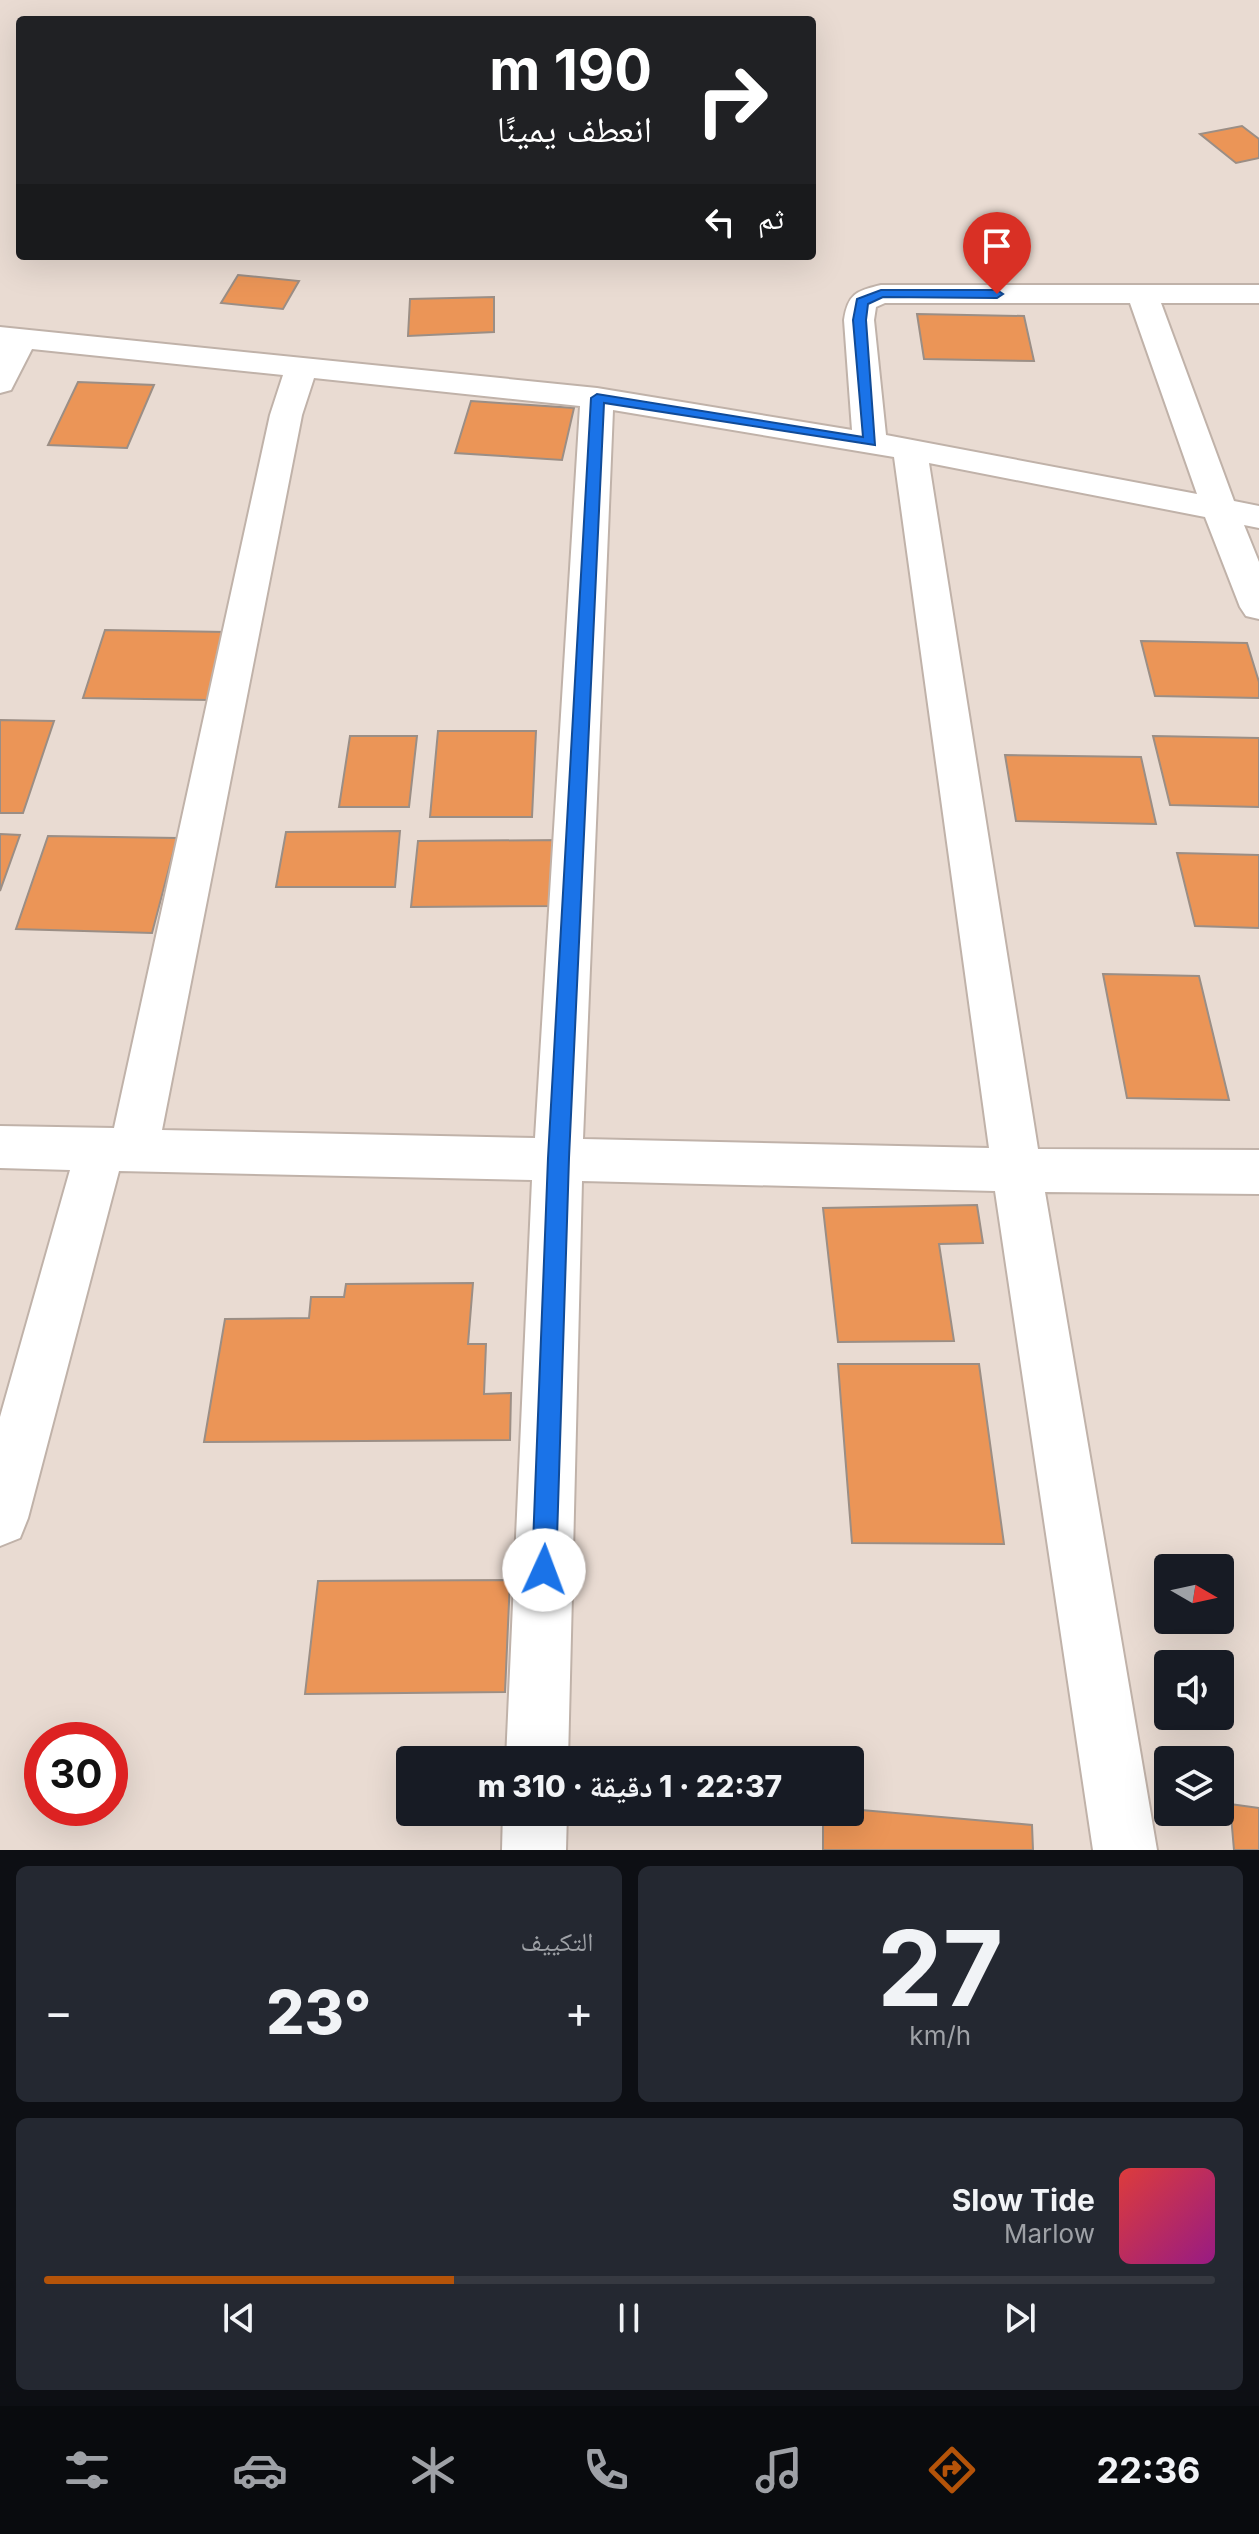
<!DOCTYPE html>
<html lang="ar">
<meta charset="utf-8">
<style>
body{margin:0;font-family:Inter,"Noto Naskh Arabic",sans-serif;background:#242831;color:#f1f3f6;direction:rtl;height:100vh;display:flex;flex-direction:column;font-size:30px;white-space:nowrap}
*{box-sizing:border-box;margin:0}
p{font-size:26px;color:#9ea1a6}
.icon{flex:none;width:44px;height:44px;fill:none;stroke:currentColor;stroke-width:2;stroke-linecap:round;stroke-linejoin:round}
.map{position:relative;height:1850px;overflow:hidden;direction:ltr}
.drawer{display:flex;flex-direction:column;gap:16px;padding:16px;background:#0d0f14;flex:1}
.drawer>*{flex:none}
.hud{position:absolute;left:16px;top:16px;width:800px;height:244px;border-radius:8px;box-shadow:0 8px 32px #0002;direction:rtl;background:#202124;color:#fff;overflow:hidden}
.needle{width:52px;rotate:99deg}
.tools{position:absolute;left:1154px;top:1554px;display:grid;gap:16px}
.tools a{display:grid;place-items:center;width:80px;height:80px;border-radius:8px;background:#171b24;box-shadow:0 8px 32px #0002;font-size:40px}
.speed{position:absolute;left:24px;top:1722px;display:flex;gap:16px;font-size:40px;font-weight:700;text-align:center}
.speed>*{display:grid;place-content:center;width:104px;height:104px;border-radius:50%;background:#171b24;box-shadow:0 8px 32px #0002;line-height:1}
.speed .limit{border:12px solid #d22;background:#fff;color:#111}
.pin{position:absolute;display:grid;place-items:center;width:68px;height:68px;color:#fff;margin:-82px -34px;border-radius:50% 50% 50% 0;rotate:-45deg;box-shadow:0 0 8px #0007}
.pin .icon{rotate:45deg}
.me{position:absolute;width:88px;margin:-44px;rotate:2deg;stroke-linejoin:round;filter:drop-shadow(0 0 6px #0008)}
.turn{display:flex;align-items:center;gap:28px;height:168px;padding:0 32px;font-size:36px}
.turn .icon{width:104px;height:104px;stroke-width:2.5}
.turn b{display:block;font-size:56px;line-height:68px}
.then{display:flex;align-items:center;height:76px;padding:0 32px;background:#0003;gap:16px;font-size:30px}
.big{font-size:60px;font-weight:800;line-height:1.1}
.drawer .widget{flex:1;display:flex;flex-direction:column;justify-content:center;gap:12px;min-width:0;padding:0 28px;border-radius:12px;background:#242831}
.drawer .dial{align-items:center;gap:0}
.dial b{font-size:104px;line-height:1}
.song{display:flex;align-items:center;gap:24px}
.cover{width:96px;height:96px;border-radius:12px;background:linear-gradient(135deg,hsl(0 70% 55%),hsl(310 70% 35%))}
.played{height:8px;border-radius:4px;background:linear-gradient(90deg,#b45309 35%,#363941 35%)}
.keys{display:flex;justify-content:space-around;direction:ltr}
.heat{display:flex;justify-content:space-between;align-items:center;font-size:44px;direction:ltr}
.drawer .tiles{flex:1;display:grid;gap:16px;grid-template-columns:1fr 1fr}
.widget:last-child{grid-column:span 2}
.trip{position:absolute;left:396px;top:1746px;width:468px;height:80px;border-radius:8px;background:#171b24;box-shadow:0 8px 32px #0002;font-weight:800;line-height:80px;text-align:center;direction:rtl}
.tab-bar{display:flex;height:128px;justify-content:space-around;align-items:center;background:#090b0e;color:#9ea1a6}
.tab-bar .icon{width:56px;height:56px}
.tab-bar .current{color:#b45309}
.tab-bar b{font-size:36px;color:#f1f3f6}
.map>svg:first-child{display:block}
.building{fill:#eb9557;stroke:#9b8e85;stroke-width:2}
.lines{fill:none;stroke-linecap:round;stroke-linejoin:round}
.minor-casing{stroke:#c0b2a9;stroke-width:4}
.minor{fill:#fff;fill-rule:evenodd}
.route{fill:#1a73e8;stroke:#114b97;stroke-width:2}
</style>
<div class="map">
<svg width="1259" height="1850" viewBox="0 0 1259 1850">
<rect width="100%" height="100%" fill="#e9dbd2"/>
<g class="building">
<polygon points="1242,126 1259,139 1259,158 1236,163 1200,134"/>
<polygon points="238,275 299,281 283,309 221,303"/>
<polygon points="494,297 494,332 408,336 410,299"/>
<polygon points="917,314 1024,316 1034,361 924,359"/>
<polygon points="78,382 154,385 127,448 48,445"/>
<polygon points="471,401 574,408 562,460 455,453"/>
<polygon points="105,630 226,632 209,700 83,698"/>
<polygon points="1141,641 1247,643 1259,682 1259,698 1155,696"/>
<polygon points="0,720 54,721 23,813 0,813"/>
<polygon points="438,731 536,731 532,817 430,817"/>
<polygon points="350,736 417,736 409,807 339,807"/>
<polygon points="1153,736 1259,738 1259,807 1170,805"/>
<polygon points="1005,755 1141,757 1156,824 1016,821"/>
<polygon points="400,831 395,887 276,887 286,832"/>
<polygon points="0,834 20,835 0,891"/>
<polygon points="48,836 177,838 152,933 16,929"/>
<polygon points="563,840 560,906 411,907 418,841"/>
<polygon points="1177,853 1259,855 1259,928 1195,926"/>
<polygon points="1103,974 1199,976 1229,1100 1127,1098"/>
<polygon points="977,1205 983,1243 939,1244 954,1341 838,1342 823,1208"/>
<polygon points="473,1283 468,1344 486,1344 484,1394 511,1393 510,1440 204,1442 225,1319 309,1318 311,1297 344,1297 346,1284"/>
<polygon points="838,1364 979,1364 1004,1544 852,1543"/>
<polygon points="510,1580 505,1692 305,1694 318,1581"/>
<polygon points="1230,1804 1259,1808 1259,1850 1234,1850"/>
<polygon points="850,1809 1032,1825 1033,1850 823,1850 823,1812 850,1812"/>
</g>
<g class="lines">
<g class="minor-casing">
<g id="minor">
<path d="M881,285h378v18h-98l73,198 25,5v22l-15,-3 15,37v57l-13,-3 -6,-9 -35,-90 -276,-54 109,686 221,1v44l-214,-2 112,658h-64l-98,-659 -413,-10 -14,579h-62l26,-580 -413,-9 -91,347 -8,20 -20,8v-129l70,-247 -70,-2v-42l114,2 156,-713 13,-40 -251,-26 -21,41 -11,3v-66l597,61 255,42 -8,-110c4,-26 12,-29 37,-35zM885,303h245l67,191 -311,-59 -12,-115 2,-13zM314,378l266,28 -45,732 -373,-8 140,-715zM613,410l281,47 95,691 -406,-9z"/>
<polygon points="503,1812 567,1812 566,1850 502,1850"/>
</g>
</g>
<use href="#minor" class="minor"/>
</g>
<polygon class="route" points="881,290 997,290 1003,294 997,298 883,297 868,304 866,320 875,445 604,403 569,1158 556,1570 552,1578 544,1582 535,1578 532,1570 548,1158 591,398 597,394 863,437 853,320 857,299"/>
</svg>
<div class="tools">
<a><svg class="needle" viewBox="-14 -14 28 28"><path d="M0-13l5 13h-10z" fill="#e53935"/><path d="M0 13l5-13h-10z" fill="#9ea1a6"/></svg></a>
<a><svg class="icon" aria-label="sound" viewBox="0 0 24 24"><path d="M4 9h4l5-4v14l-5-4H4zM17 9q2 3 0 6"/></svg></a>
<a><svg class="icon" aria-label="layers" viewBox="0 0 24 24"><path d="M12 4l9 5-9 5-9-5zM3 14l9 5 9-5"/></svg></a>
</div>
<div class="speed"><div class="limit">30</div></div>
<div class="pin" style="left:997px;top:294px;background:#d93025"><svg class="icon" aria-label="arrive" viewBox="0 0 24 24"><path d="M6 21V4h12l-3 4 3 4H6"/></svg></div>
<svg class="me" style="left:544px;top:1570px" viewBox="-20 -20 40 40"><circle r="19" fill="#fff"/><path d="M0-13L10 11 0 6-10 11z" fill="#1a73e8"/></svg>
<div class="trip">22:37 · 1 دقيقة · 310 m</div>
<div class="hud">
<div class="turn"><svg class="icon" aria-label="right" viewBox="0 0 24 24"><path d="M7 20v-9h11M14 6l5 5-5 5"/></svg><div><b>190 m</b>انعطف يمينًا</div></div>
<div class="then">ثم<svg class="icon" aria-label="left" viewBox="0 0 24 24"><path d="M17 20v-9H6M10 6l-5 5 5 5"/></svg></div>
</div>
</div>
<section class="drawer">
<div class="tiles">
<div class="widget dial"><b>27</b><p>km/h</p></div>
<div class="widget"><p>التكييف</p>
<div class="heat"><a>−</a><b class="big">23°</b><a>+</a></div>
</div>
<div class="widget">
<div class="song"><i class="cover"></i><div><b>Slow Tide</b><p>Marlow</p></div></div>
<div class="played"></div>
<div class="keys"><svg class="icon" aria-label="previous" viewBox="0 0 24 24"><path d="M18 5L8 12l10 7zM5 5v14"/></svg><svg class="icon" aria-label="pause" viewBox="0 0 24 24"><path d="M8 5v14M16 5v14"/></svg><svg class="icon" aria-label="next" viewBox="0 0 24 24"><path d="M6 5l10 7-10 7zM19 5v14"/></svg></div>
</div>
</div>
</section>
<nav class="tab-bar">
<b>22:36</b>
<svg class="icon current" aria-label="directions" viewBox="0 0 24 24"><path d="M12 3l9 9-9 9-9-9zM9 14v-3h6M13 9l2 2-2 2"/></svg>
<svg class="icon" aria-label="music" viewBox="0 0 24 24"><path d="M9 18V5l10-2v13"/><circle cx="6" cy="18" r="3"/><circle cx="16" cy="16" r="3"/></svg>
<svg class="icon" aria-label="phone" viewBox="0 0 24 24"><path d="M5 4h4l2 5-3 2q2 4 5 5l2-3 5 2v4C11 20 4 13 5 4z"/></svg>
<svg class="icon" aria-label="climate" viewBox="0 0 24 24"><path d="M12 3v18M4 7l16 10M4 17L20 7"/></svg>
<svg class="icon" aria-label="car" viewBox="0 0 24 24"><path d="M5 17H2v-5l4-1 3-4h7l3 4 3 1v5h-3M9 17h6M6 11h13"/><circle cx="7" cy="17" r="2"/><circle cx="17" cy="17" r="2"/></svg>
<svg class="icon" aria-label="filters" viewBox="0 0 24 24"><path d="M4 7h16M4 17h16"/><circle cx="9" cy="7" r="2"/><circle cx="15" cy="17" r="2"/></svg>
</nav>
